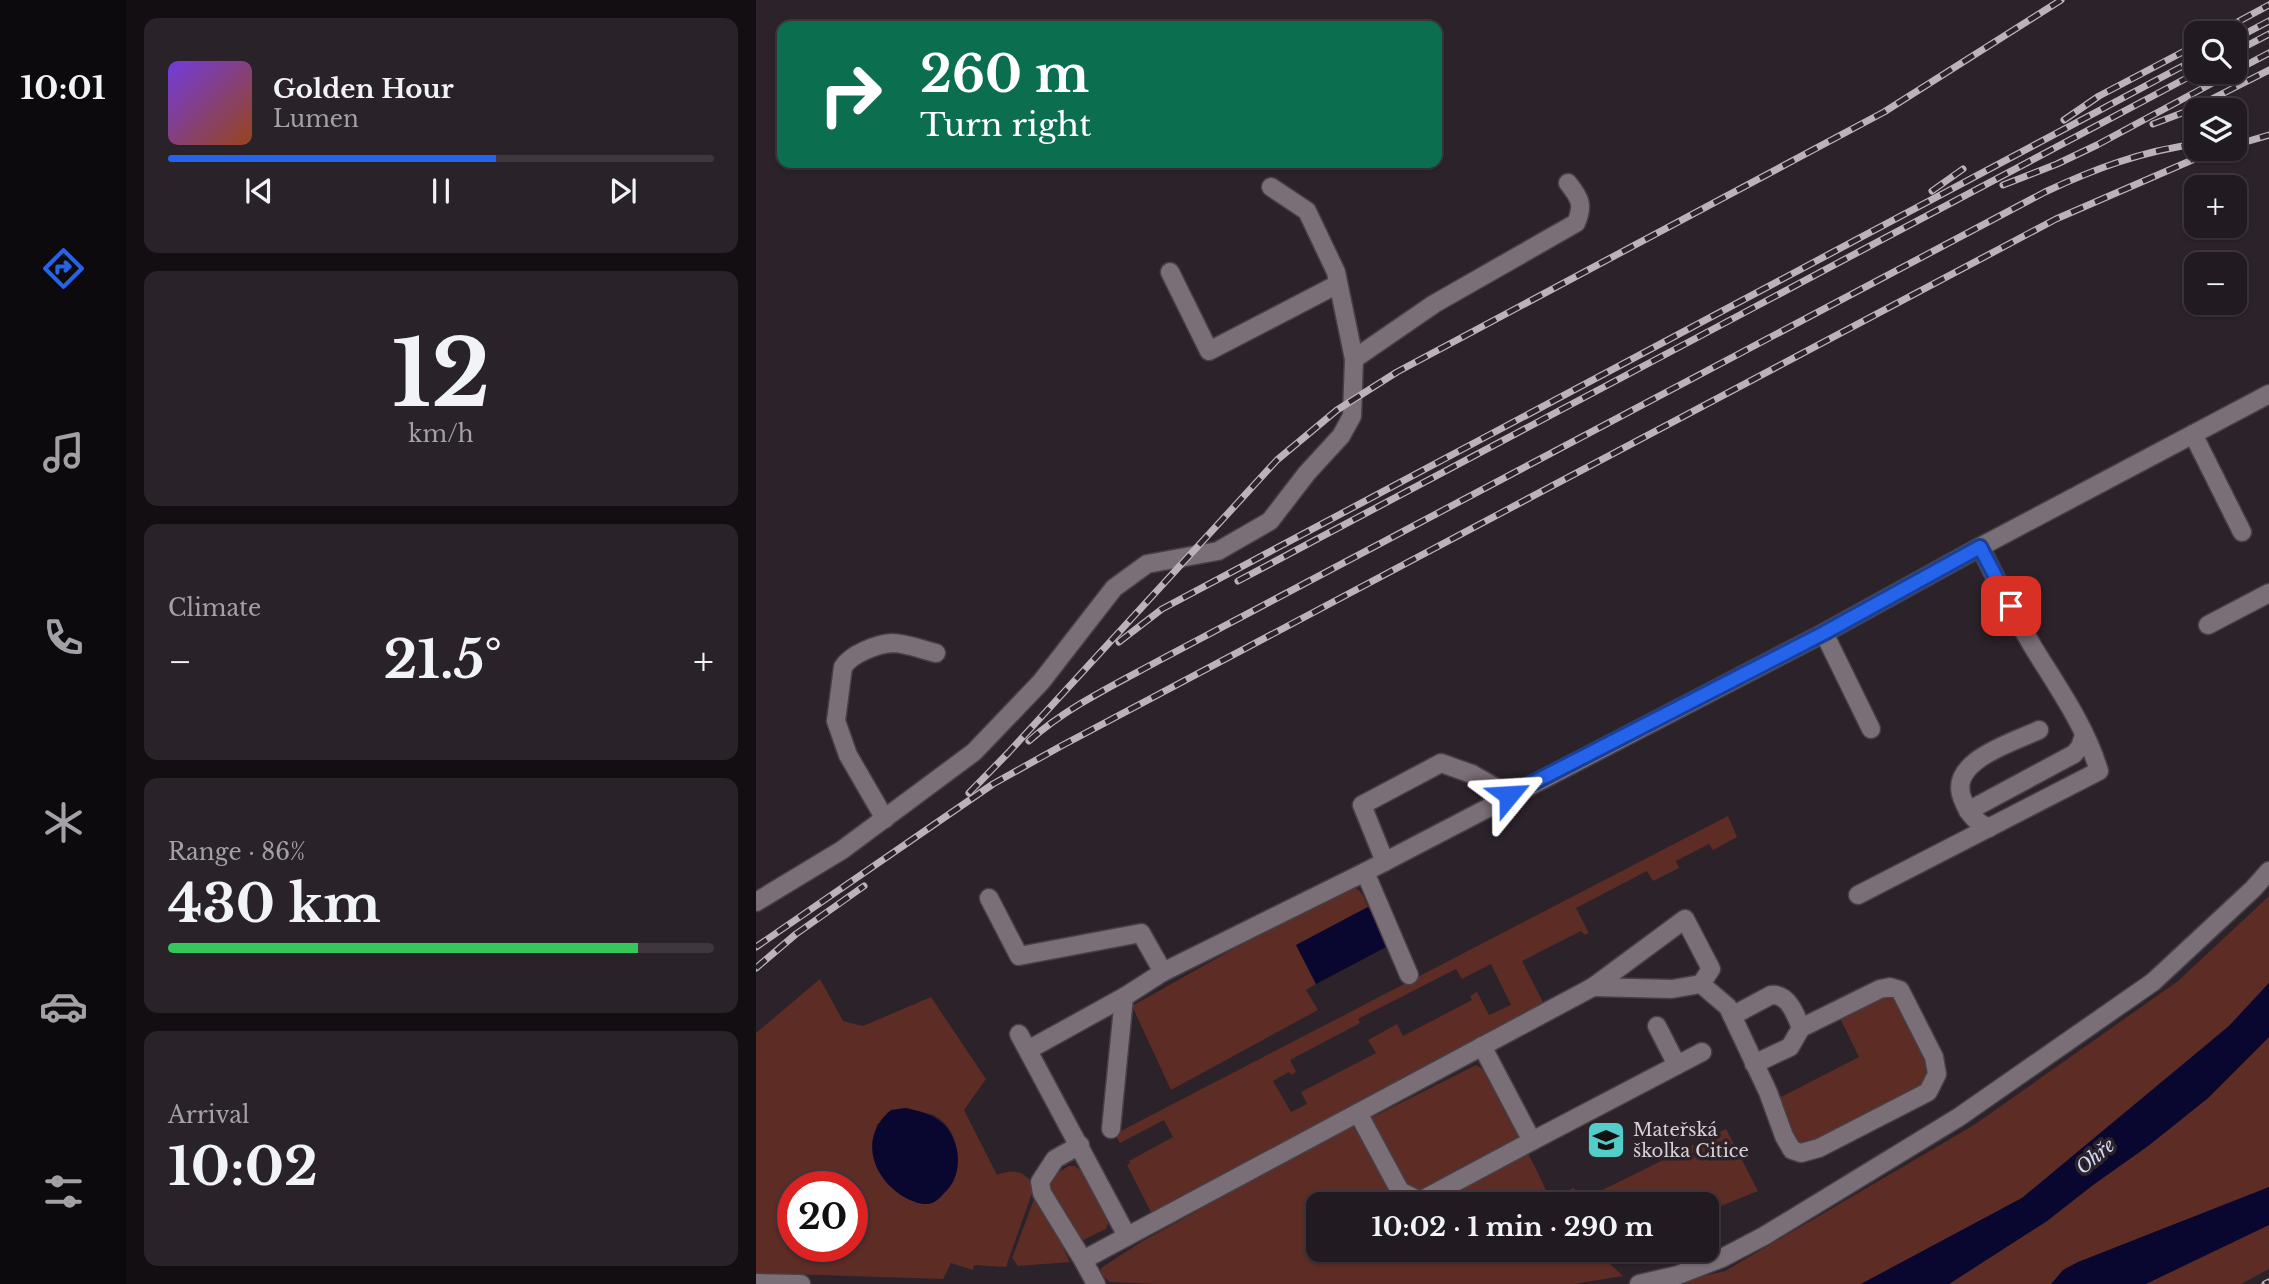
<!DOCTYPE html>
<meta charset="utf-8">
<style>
body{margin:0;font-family:"Libre Baskerville",serif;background:#292329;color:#f1f3f6;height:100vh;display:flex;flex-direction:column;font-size:26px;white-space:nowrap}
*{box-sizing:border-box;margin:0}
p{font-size:23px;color:#a2a1a5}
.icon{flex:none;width:38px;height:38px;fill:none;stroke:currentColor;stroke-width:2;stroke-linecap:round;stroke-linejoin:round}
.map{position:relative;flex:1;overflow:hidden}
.panel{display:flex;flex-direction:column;gap:18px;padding:18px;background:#120e12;width:630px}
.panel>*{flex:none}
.guide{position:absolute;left:21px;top:21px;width:665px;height:147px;border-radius:14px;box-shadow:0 2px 5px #0004,0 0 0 2px #3e383e;background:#0b6e4f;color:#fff;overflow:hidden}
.controls{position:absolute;left:1428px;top:21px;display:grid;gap:14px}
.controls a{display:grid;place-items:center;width:63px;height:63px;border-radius:14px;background:#211a20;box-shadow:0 2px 5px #0004,0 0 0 2px #3e383e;font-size:35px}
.speed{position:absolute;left:21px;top:1171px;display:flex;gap:14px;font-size:35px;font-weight:700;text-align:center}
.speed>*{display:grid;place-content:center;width:91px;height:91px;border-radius:50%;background:#211a20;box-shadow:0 2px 5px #0004,0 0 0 2px #3e383e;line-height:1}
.speed .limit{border:10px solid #d22;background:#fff;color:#111}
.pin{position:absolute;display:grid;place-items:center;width:60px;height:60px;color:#fff;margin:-30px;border-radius:14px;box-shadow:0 4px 10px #0006}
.me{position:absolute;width:77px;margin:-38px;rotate:63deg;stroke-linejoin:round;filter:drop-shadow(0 0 5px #0008)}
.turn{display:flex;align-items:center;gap:24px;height:147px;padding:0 28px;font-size:32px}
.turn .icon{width:91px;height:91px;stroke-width:2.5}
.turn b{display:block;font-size:49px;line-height:60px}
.big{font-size:52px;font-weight:700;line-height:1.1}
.panel .tile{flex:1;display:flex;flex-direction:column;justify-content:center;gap:10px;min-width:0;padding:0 24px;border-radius:14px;background:#292329}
.panel .dial{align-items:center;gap:0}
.dial b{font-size:91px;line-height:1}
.song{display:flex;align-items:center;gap:21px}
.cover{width:84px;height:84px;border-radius:10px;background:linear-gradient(135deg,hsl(260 70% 55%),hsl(20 70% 35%))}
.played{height:7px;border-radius:4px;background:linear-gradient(90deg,#2563eb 60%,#3e383e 60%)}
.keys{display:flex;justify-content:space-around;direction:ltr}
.heat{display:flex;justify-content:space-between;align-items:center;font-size:38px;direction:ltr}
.charge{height:10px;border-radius:5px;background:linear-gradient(90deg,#34c759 86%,#3e383e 0)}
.trip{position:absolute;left:550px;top:1192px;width:413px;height:70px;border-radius:14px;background:#211a20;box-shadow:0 2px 5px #0004,0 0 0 2px #3e383e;font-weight:700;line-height:70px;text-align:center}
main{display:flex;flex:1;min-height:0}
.tabs{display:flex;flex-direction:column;width:126px;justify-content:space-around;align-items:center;background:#0d0a0d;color:#a2a1a5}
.tabs .icon{width:49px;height:49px}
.tabs .current{color:#2563eb}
.tabs b{font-size:32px;color:#f1f3f6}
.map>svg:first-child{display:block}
.green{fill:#5c2c25;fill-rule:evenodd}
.water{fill:#090730}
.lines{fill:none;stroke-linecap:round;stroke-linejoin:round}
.minor-casing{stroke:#473e46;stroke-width:21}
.minor{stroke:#7a6e77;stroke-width:18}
.rail-casing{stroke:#bbb3b9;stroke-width:7}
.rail{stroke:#2c222a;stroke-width:4.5;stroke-dasharray:13;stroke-linecap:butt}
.route-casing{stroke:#184099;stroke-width:18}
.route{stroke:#2563eb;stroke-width:12}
.labels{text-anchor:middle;stroke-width:7;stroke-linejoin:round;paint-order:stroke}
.poi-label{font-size:18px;fill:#d7d0d6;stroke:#2c222a;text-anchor:start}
.water-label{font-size:19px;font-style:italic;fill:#d2d8f7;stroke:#2c222a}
</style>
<main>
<nav class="tabs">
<b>10:01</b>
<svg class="icon current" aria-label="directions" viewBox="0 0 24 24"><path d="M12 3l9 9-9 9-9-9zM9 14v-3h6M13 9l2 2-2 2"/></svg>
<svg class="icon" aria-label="music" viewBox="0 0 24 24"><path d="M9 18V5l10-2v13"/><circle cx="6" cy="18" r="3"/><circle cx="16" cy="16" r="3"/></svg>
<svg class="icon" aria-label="phone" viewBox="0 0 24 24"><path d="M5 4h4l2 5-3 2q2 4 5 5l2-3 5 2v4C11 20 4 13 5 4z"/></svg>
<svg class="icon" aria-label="climate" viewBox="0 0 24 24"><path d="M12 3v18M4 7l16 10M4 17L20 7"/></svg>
<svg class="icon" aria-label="car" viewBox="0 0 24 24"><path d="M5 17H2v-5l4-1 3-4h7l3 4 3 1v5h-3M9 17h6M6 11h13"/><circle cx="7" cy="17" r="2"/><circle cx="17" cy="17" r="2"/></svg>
<svg class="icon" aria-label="filters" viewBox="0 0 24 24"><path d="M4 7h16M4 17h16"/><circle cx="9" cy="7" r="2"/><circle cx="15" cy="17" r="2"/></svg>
</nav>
<section class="panel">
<div class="tile">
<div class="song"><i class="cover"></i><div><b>Golden Hour</b><p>Lumen</p></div></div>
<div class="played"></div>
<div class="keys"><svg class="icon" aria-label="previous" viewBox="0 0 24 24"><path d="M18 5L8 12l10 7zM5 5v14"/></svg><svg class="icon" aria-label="pause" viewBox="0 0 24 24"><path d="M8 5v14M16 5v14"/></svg><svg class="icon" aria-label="next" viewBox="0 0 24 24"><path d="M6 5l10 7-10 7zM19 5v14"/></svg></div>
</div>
<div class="tile dial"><b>12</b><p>km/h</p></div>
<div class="tile"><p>Climate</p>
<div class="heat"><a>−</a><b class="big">21.5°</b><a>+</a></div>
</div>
<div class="tile"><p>Range · 86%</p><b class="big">430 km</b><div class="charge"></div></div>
<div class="tile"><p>Arrival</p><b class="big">10:02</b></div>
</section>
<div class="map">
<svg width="1513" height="1284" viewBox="0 0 1513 1284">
<rect width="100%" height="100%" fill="#2c222a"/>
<g class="green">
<path d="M972,816l9,21 -24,13 -4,-6 -33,17 3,7 -26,13 -6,-10 -71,37 13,25 -4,2 -4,-4 -59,30 23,45 -393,208 -25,-49 3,-2 -1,-2 44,-24 -9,-17 -44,23 -5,-9zM735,964l20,41 -22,10 -12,-23 -7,4 2,4 -69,36 -6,-12 -29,16 8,13 -75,39 6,12 -16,8 -18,-31 16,-9 2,3 5,-3 -6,-12 70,-37 -2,-4 98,-50 6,10z"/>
<path d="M591,885c14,3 16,10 21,22l-72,38 20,39 -10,6 12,20 -147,80 -39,-84z"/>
<polygon points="1513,896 1513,983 1473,1026 1266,1198 1105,1284 914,1284 969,1271 1218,1125 1422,981"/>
<path d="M64,979l23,42 20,5 68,-29 55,82 -22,31 33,65c17,-7 29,-4 39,14l-4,4 -26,74 -32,-2 -1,5 -22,-7 -8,16 -187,-6v-240zM163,1111c5,2 11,2 16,5 23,11 30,51 15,70 -4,6 -11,11 -16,16l-58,-71 1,-7zM37,1186h59v60h-59z"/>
<polygon points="1135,991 1176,1059 1176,1081 1052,1150 1038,1147 1021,1099 1103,1057 1082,1014"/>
<polygon points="1513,1037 1513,1269 1485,1284 1193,1284 1291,1221 1337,1185 1392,1146 1452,1098"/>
<polygon points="720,1065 728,1070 779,1167 794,1199 818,1188 824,1201 970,1129 1002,1191 950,1212 950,1204 562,1204 562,1250 857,1250 848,1253 853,1263 867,1276 818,1284 402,1284 354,1282 345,1274 345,1268 385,1242 441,1211 442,1205 587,1128 595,1128"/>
<polygon points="313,1166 319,1166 325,1171 353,1221 350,1229 325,1241 320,1237 293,1187 297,1175"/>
<polygon points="280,1194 314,1262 262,1266 256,1258"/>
</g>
<g class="water">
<polygon points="612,907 634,945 560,984 540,945"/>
<polygon points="1513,983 1513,1037 1452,1098 1392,1146 1337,1185 1291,1221 1193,1284 1105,1284 1266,1198 1473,1026"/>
<path d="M150,1108c23,5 41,11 49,35 5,14 4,34 -7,46 -4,4 -10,12 -16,14 -8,3 -18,-1 -26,-5 -34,-19 -48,-61 -15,-88z"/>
<polygon points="1513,1187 1513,1225 1390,1284 1295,1284 1307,1270 1322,1262"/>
</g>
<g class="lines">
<g class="minor-casing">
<g id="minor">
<polyline points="414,272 453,351 582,284"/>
<path d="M598,359l80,-55 142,-81c8,-18 4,-25 -8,-40"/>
<polyline points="1437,434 1486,532"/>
<polyline points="1452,625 1513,593"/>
<polyline points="1068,633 1115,729"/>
<polyline points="1212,811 1318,754 1324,747 1328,735"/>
<path d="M129,819l-37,-64 -12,-34 7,-54c8,-13 34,-23 49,-24 14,0 31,7 44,10"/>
<path d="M1233,828c-13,-5 -21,-15 -26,-28 -17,-39 49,-57 76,-70"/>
<polyline points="629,862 606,805 685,763 716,774 753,795"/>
<polyline points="609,872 653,975"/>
<path d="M1102,895l241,-124c-13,-44 -42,-85 -66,-124 -19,-32 -36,-67 -53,-100"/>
<polyline points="233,898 263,956 385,933 407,972 368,997 355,1129"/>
<polyline points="0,902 86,850 218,752 285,682 358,588 391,564 462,551 514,521 551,473 585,436 596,416 598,359 580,272 551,211 515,187"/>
<polygon points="929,919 955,969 945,984 916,989 837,987"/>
<polyline points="407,972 609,872 1068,633 1224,547 1513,394"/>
<polyline points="945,984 972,1007 1012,1092 1028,1136 1036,1150 1045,1153 1063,1148 1172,1092 1181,1074 1178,1057 1144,990 1134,987 1124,989 1045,1028 1034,1047 998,1064"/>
<path d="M976,1016l39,-21c17,-2 25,20 30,33"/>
<polyline points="901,1026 921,1065"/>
<polyline points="263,1034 371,1236"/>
<polyline points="272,1050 368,997"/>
<polyline points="602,1113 644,1191 664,1201 776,1141 726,1046"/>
<polyline points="776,1141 946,1052"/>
<polyline points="324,1145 299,1159 284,1182 286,1193 327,1260"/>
<polyline points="0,1283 45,1284"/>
<polyline points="340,1284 327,1260 837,987"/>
<polyline points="883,1284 922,1275 966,1258 1008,1236 1203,1117 1397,982 1497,889 1513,871"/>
</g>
</g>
<use href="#minor" class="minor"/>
<g class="rail-casing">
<g id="rail">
<polyline points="1461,33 1513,5"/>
<polyline points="1479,39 1513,21"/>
<polyline points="1479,52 1513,34"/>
<polyline points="1479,71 1513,53"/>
<polyline points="1308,120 1343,96 1440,45"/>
<polyline points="1397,124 1434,110 1513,70"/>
<polyline points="1479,145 1513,135"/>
<polyline points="1247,185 1301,164 1341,145 1477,72"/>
<polyline points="1176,191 1207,169"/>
<polyline points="482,581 1442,72"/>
<polyline points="363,642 406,609 1440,59"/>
<path d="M273,741c38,-34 87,-57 131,-81l885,-468c49,-23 97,-41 151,-48"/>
<polyline points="213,793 253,752 521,460 581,410 641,372 1128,112 1305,0"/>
<polyline points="0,947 237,784 307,745 1300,219 1457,151"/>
<polyline points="0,968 40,934 108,886"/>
<polyline points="1509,1284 1513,1282"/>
</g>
</g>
<use href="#rail" class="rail"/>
</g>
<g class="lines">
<g class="route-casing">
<polyline id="route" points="753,795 1068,633 1224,547 1255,606"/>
</g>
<use href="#route" class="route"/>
</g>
<defs>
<g id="school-square" transform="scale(2.0125)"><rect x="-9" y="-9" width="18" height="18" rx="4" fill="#53cdc9" stroke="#2c222a"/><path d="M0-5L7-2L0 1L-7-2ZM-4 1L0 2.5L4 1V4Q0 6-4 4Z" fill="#111"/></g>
</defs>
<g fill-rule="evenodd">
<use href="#school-square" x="850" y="1140"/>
</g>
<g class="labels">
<g class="poi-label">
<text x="877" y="1136">Mateřská<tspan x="877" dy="21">školka Citice</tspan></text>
</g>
<g class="water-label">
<text transform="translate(1339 1156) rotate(-40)" y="7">Ohře</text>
</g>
</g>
</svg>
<div class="controls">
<a><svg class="icon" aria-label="search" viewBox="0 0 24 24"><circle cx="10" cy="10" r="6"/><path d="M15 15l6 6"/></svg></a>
<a><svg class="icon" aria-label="layers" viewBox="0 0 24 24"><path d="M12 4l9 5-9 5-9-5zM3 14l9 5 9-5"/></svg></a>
<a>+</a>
<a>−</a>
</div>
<div class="speed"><div class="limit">20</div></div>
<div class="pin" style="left:1255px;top:606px;background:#d93025"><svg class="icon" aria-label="arrive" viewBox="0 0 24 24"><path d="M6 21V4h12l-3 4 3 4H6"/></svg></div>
<svg class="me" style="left:753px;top:795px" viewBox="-20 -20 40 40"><path d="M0-17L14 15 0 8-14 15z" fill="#2563eb" stroke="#fff" stroke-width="4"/></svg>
<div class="trip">10:02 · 1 min · 290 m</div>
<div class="guide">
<div class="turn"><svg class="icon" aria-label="right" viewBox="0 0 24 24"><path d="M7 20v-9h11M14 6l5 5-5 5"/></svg><div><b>260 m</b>Turn right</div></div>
</div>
</div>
</main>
